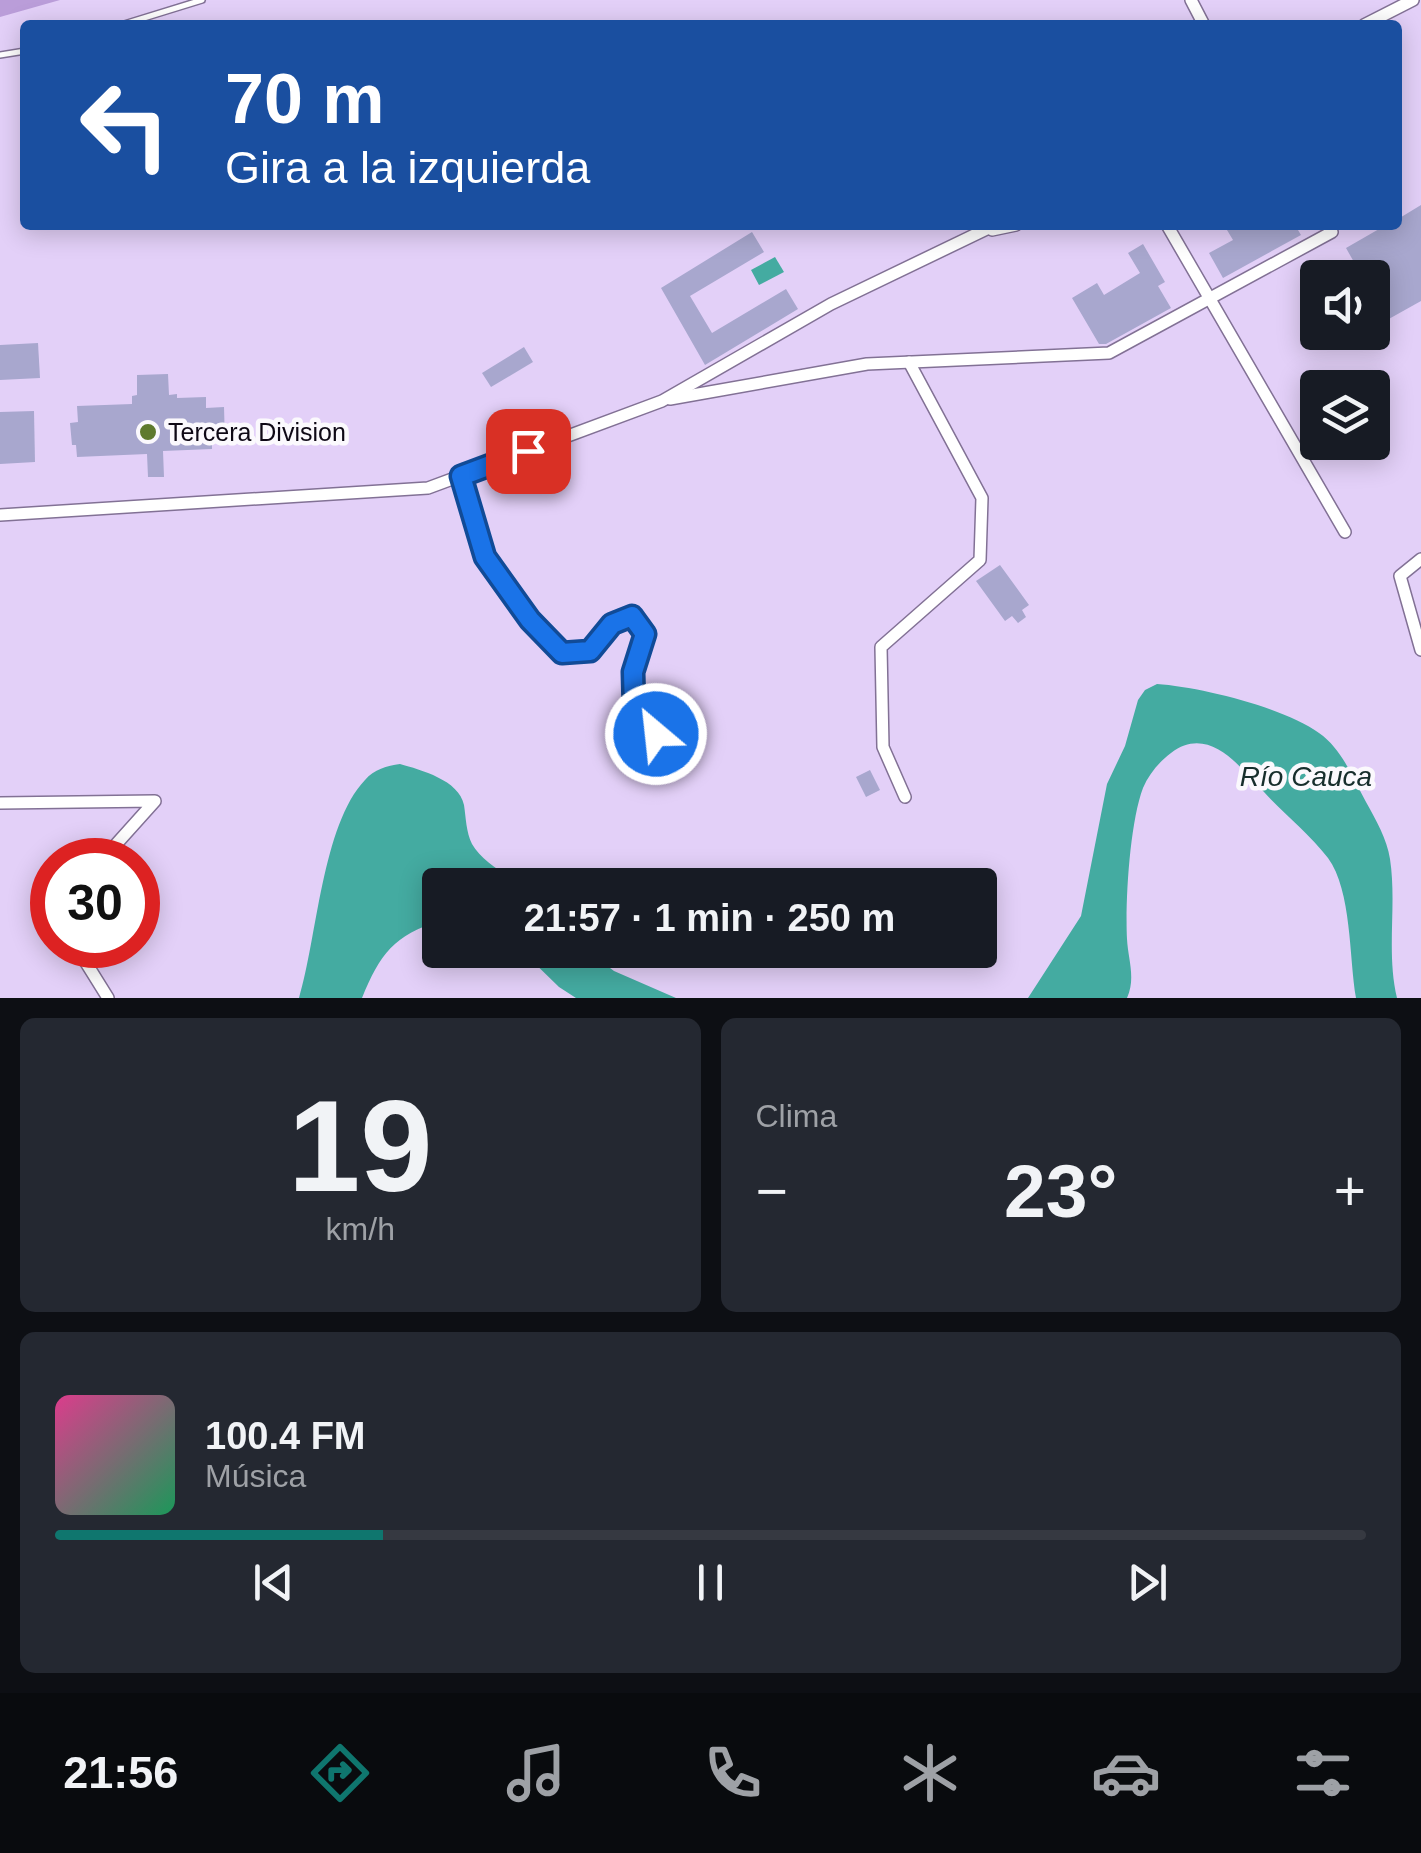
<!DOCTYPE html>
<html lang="es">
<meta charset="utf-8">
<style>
body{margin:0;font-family:Arial,sans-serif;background:#242831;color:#f1f3f6;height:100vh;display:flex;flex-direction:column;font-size:38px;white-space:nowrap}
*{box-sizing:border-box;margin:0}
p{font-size:32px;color:#9ea1a6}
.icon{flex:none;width:55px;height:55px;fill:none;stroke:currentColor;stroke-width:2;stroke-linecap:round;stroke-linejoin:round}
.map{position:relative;height:998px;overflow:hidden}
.panel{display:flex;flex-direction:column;gap:20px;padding:20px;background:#0d0f14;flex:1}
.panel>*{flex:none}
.guide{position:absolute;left:20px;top:20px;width:1382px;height:210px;border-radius:10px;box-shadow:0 5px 25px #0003;background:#1a4fa0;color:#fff;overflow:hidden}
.tools{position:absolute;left:1300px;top:260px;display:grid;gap:20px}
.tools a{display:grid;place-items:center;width:90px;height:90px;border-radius:10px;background:#171b24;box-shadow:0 5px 25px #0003;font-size:50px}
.speed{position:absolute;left:30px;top:838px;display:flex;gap:20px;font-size:50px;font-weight:700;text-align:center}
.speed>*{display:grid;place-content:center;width:130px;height:130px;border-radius:50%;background:#171b24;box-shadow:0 5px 25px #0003;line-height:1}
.speed .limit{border:15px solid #d22;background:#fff;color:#111}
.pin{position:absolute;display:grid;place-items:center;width:85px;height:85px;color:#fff;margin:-42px;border-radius:20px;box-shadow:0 5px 15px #0006}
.me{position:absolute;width:110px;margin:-55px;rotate:332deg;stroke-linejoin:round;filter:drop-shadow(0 0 8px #0008)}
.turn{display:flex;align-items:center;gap:35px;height:210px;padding:0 40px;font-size:45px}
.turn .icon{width:130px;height:130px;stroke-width:2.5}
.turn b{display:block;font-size:70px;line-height:85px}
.big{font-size:75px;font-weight:700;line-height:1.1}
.panel .card{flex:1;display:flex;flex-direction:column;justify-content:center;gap:15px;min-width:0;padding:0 35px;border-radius:15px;background:#242831}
.panel .dial{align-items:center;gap:0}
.dial b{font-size:130px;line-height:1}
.song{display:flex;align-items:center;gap:30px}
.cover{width:120px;height:120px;border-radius:15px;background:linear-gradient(135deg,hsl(330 70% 55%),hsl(150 70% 35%))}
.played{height:10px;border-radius:5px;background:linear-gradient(90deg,#0f766e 25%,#363941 25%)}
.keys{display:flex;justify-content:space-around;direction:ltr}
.heat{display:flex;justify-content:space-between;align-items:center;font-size:55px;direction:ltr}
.panel .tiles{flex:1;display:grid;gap:20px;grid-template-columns:1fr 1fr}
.card:last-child{grid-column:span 2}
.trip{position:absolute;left:422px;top:868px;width:575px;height:100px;border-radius:10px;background:#171b24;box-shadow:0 5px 25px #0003;font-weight:700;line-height:100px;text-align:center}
.tab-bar{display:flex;height:160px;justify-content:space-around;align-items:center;background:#090b0e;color:#9ea1a6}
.tab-bar .icon{width:70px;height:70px}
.tab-bar .on{color:#0f766e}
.tab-bar b{font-size:45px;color:#f1f3f6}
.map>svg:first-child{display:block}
.green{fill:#ba9dd9}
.water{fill:#44aba1}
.building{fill:#a8a7ce}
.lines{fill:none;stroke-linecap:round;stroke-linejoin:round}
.lane-casing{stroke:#827195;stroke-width:8}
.street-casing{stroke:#827195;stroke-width:14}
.lane{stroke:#fff;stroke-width:5}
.street{stroke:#fff;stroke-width:11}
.route-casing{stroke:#114b97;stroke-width:25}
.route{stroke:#1a73e8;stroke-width:18}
.poi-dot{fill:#5f7a2e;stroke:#fbf9fd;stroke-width:4}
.labels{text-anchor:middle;stroke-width:9;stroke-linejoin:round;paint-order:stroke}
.poi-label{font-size:25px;fill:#0e0815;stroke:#fbf9fd;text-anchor:start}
.water-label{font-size:28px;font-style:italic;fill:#172e2c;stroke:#fbf9fd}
</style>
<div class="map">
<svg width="1421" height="998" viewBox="0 0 1421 998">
<rect width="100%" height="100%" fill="#e3d0f8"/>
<polygon class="green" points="0,0 60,0 0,17"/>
<g class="water">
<polygon points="775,257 784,272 759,285 751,270"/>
<path d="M1157,684c43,3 126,23 162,49 23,16 34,45 47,69 10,18 21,37 24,57 7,46 -4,93 7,139h-41c-7,-40 -4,-107 -28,-140 -18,-24 -44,-44 -64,-66 -24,-25 -55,-68 -93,-39 -12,9 -22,21 -28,35 -13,34 -18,113 -16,151 1,20 9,39 0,59h-99l53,-82 26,-132 18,-38 13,-46 7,-10z"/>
<path d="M400,764c21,6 59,16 64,41 2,13 2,27 8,39 10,18 33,29 49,41h-81v36c-46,14 -60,33 -78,77h-63c18,-59 23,-173 66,-218 9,-11 22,-14 35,-16z"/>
<polygon points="521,950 586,950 614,971 676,998 576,998 559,987"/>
</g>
<g class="building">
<polygon points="1421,205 1421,301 1387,320 1372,295 1372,278 1363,278 1346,248 1386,225 1398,225 1398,219"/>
<polygon points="1224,225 1295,225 1301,235 1223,278 1209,253 1233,240"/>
<polygon points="752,232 764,252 690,296 712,333 786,289 798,309 705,365 661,288"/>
<polygon points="1143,244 1165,282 1158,286 1171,308 1106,344 1099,344 1072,298 1097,283 1104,295 1140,273 1128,253"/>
<polygon points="38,343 40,378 0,380 0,345"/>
<polygon points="524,347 533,362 491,387 482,373"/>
<polygon points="168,374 169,395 177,394 177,398 206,397 206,408 224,407 225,442 212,443 212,449 163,451 164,477 148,477 147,454 77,457 76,445 72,445 70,423 78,422 77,406 132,404 132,396 137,395 137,375"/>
<polygon points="34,411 35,462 0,464 0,412"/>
<polygon points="1000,565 1029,605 1022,610 1026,617 1018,623 1012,616 1005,621 976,581"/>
<polygon points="870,770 880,790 866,797 856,777"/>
</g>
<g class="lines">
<g class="lane-casing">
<g id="lane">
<polyline points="121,25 202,0"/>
<polyline points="0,55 25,51"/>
</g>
</g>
<g class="street-casing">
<g id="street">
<polyline points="1191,0 1204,25"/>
<polyline points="1364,25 1413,0"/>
<polyline points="1167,225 1345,532"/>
<polyline points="992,230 1016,225"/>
<polyline points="670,399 867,364 1109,353 1332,232"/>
<polyline points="461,476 485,557 530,620 563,653 590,651 612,624 632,616 645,634 633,672 634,710 656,734"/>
<polyline points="0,515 428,488 662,401 831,304 995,225"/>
<polyline points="1421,559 1400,576 1421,650"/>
<polyline points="905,797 883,747 881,647 980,560 982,498 909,362"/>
<polyline points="0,803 155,801 102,860"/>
<polyline points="82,945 80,953 108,998"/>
</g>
</g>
<use href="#lane" class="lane"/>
<use href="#street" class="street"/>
</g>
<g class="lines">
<g class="route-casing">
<polyline id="route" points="528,451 461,476 485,557 530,620 562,653 590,651 612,624 632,616 645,634 633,672 634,710 656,734"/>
</g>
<use href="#route" class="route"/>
</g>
<circle class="poi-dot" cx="148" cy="432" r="10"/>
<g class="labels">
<g class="poi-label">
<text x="168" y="441">Tercera Division</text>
</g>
<g class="water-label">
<text x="1306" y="786">Río Cauca</text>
</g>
</g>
</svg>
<div class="tools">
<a><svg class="icon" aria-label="sound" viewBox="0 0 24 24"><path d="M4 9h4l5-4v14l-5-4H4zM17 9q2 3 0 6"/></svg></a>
<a><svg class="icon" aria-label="layers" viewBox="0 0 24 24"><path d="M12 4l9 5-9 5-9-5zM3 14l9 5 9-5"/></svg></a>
</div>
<div class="speed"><div class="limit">30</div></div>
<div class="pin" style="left:528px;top:451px;background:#d93025"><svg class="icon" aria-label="arrive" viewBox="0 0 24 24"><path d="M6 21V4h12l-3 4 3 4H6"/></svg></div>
<svg class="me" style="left:656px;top:734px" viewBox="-20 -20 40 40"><circle r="17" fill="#1a73e8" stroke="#fff" stroke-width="3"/><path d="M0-11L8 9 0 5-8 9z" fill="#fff"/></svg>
<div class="trip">21:57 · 1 min · 250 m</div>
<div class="guide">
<div class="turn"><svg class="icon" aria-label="left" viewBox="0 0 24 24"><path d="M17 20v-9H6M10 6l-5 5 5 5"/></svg><div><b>70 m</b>Gira a la izquierda</div></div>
</div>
</div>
<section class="panel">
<div class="tiles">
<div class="card dial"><b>19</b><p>km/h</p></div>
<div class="card"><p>Clima</p>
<div class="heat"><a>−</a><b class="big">23°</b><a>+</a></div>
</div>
<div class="card">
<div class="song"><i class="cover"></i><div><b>100.4 FM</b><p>Música</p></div></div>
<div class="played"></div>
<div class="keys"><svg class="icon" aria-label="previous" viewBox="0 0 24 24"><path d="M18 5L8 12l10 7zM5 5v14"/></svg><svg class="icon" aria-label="pause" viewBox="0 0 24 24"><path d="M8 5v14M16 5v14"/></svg><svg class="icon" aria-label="next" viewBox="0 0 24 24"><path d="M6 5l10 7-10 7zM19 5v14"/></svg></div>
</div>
</div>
</section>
<nav class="tab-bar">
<b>21:56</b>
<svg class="icon on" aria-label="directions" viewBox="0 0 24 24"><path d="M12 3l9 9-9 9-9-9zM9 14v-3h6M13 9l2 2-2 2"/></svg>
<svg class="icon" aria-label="music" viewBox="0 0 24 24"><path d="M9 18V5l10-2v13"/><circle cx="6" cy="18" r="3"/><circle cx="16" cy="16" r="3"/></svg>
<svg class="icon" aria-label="phone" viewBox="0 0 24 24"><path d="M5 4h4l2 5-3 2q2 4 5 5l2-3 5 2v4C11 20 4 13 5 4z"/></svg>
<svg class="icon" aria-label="climate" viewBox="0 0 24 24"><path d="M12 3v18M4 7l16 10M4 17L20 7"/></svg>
<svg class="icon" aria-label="car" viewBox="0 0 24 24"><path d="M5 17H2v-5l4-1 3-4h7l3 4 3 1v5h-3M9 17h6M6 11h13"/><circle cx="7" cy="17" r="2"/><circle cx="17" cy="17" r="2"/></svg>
<svg class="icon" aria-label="filters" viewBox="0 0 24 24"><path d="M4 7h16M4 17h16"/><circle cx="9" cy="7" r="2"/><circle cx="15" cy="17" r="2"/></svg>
</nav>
